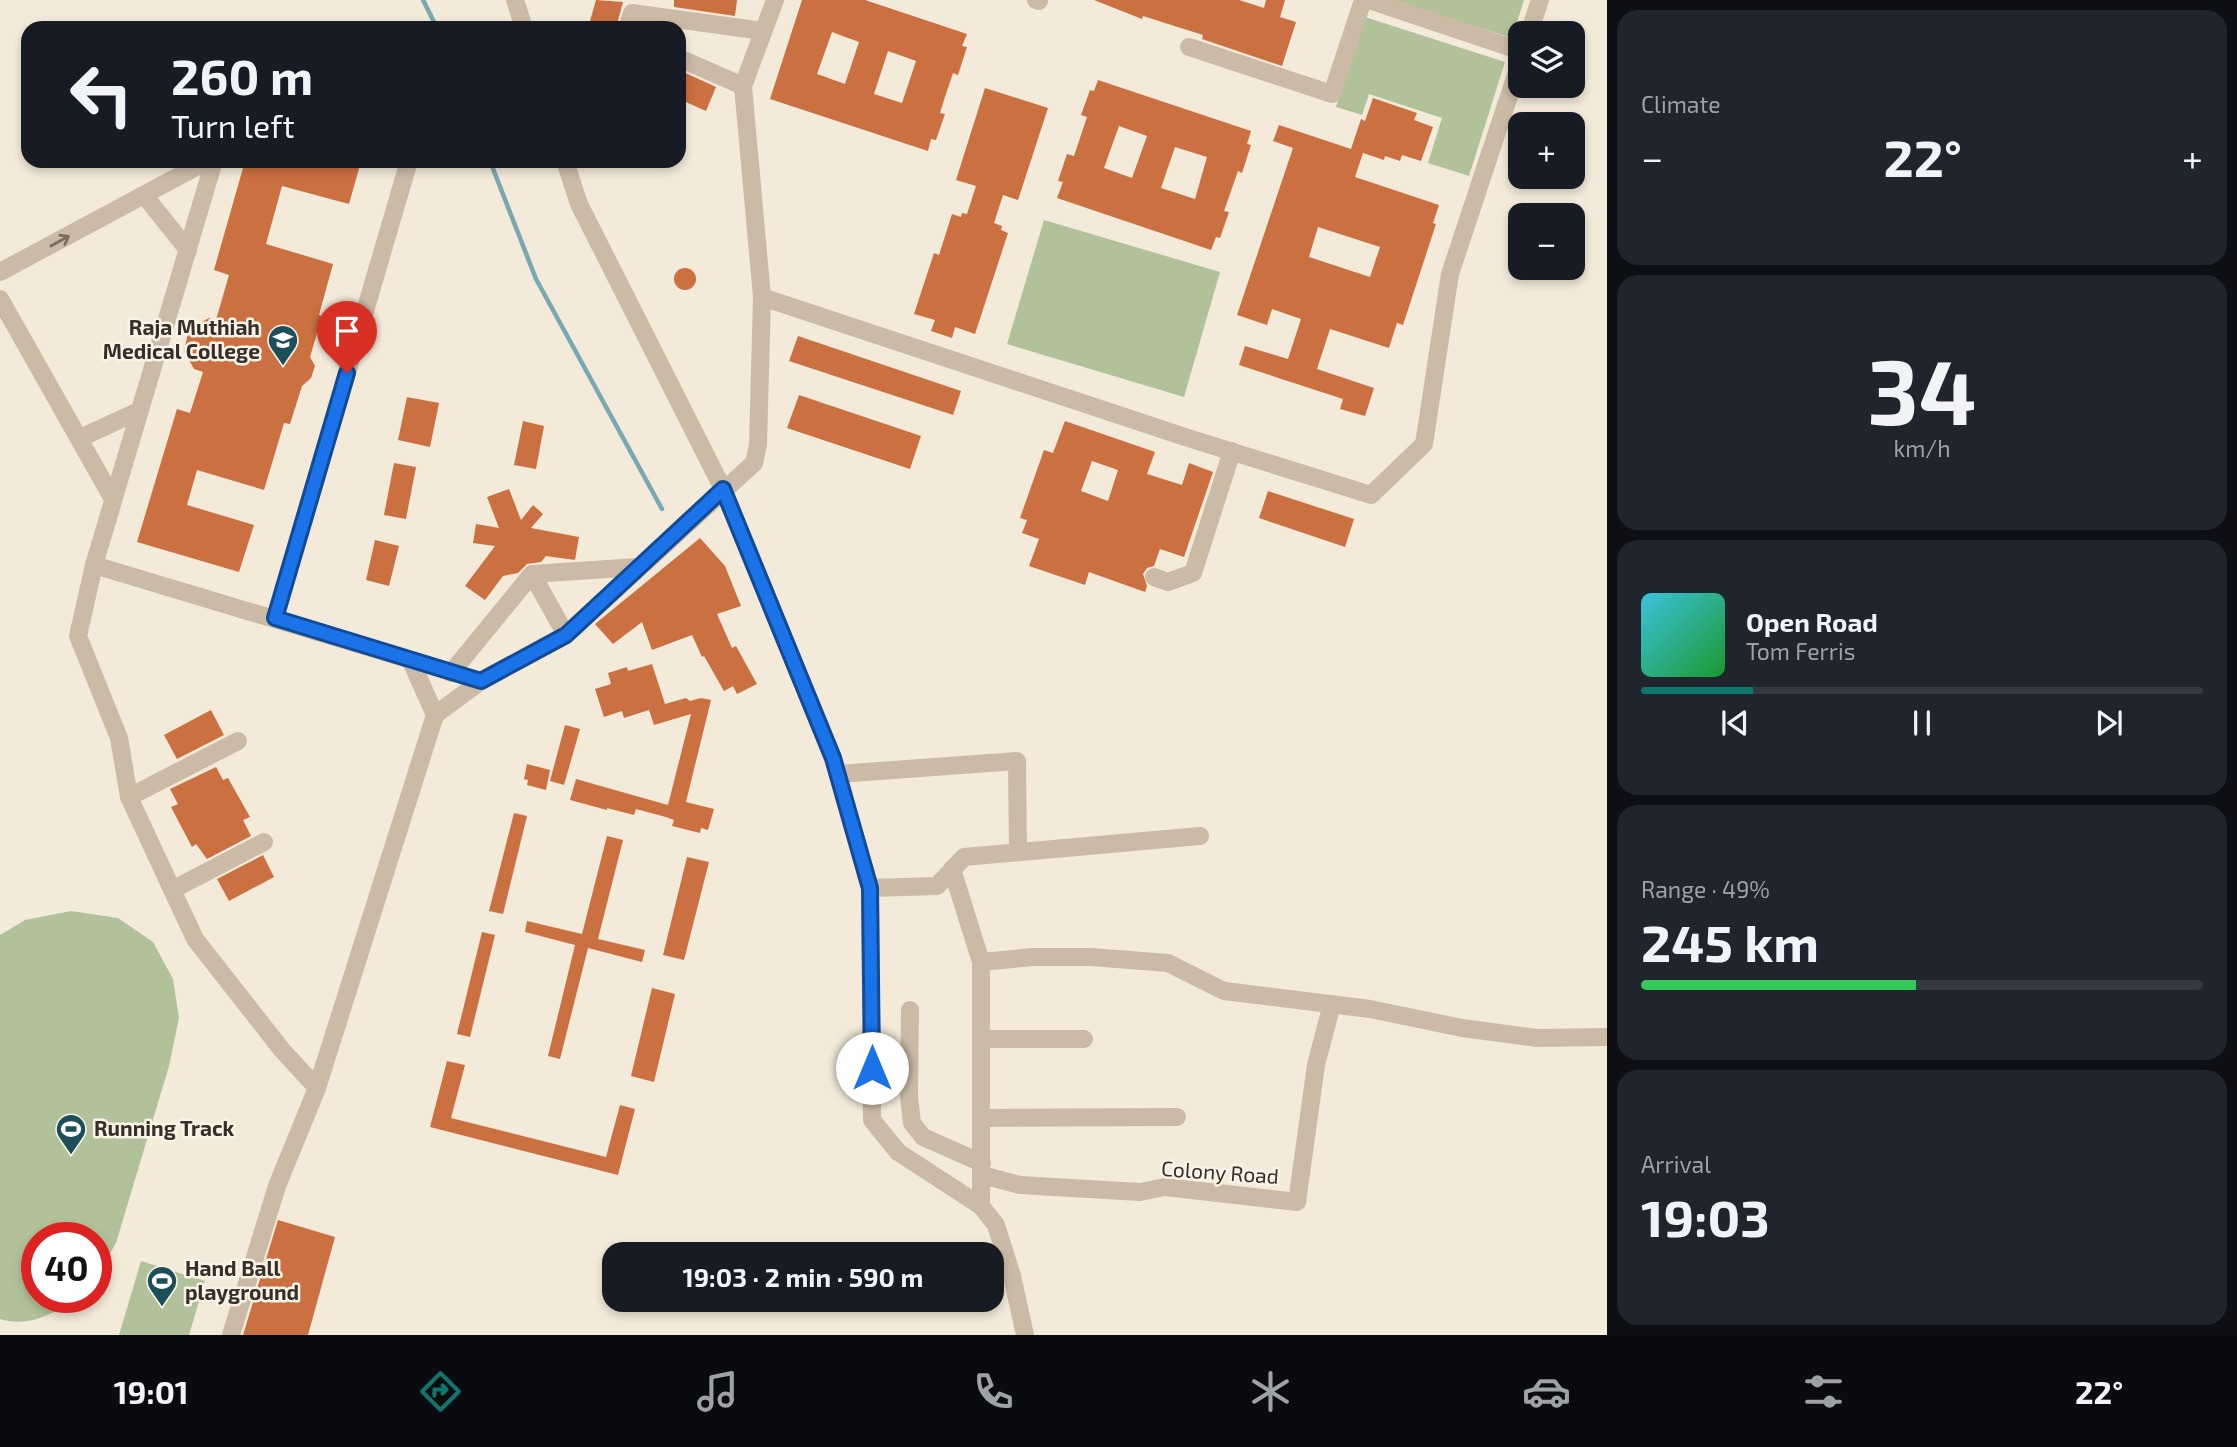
<!DOCTYPE html>
<meta charset="utf-8">
<style>
body{margin:0;font-family:"Exo 2",sans-serif;background:#20242c;color:#f1f3f6;height:100vh;display:flex;flex-direction:column;font-size:26px;white-space:nowrap}
*{box-sizing:border-box;margin:0}
p{font-size:23px;color:#9ea1a6}
.icon{flex:none;width:38px;height:38px;fill:none;stroke:currentColor;stroke-width:2;stroke-linecap:round;stroke-linejoin:round}
.map{position:relative;flex:1;overflow:hidden}
.panel{display:flex;flex-direction:column;gap:10px;padding:10px;background:#0d0f14;width:630px}
.panel>*{flex:none}
.guide{position:absolute;left:21px;top:21px;width:665px;height:147px;border-radius:21px;box-shadow:0 4px 10px #0003;background:#171b24;color:#f1f3f6;overflow:hidden}
.tools{position:absolute;left:1508px;top:21px;display:grid;gap:14px}
.tools a{display:grid;place-items:center;width:77px;height:77px;border-radius:14px;background:#171b24;box-shadow:0 4px 10px #0003;font-size:35px}
.speed{position:absolute;left:21px;top:1222px;display:flex;gap:14px;font-size:35px;font-weight:700;text-align:center}
.speed>*{display:grid;place-content:center;width:91px;height:91px;border-radius:50%;background:#171b24;box-shadow:0 4px 10px #0003;line-height:1}
.speed .limit{border:10px solid #d22;background:#fff;color:#111}
.pin{position:absolute;display:grid;place-items:center;width:60px;height:60px;color:#fff;margin:-72px -30px;border-radius:50% 50% 50% 0;rotate:-45deg;box-shadow:0 0 7px #0007}
.pin .icon{rotate:45deg}
.me{position:absolute;width:77px;margin:-38px;rotate:0deg;stroke-linejoin:round;filter:drop-shadow(0 0 5px #0008)}
.turn{display:flex;align-items:center;gap:24px;height:147px;padding:0 35px;font-size:32px}
.turn .icon{width:91px;height:91px;stroke-width:2.5}
.turn b{display:block;font-size:49px;line-height:60px}
.big{font-size:52px;font-weight:700;line-height:1.1}
.panel .widget{flex:1;display:flex;flex-direction:column;justify-content:center;gap:10px;min-width:0;padding:0 24px;border-radius:21px;background:#20242c}
.panel .dial{align-items:center;gap:0}
.dial b{font-size:91px;line-height:1}
.song{display:flex;align-items:center;gap:21px}
.cover{width:84px;height:84px;border-radius:10px;background:linear-gradient(135deg,hsl(190 70% 55%),hsl(130 70% 35%))}
.played{height:7px;border-radius:4px;background:linear-gradient(90deg,#0f766e 20%,#363941 20%)}
.keys{display:flex;justify-content:space-around;direction:ltr}
.heat{display:flex;justify-content:space-between;align-items:center;font-size:38px;direction:ltr}
.charge{height:10px;border-radius:5px;background:linear-gradient(90deg,#34c759 49%,#363941 0)}
.trip{position:absolute;left:602px;top:1242px;width:402px;height:70px;border-radius:21px;background:#171b24;box-shadow:0 4px 10px #0003;font-weight:700;line-height:70px;text-align:center}
.tab-bar{display:flex;height:112px;justify-content:space-around;align-items:center;background:#090b0e;color:#9ea1a6}
.tab-bar .icon{width:49px;height:49px}
.tab-bar .current{color:#0f766e}
.tab-bar b{font-size:32px;color:#f1f3f6}
main{display:flex;flex:1;min-height:0}
.map>svg:first-child{display:block}
.green{fill:#b1c29a}
.lines{fill:none;stroke-linecap:round;stroke-linejoin:round}
.stream{stroke:#78a9b1;stroke-width:4.5}
.building{fill:#cb7040;fill-rule:evenodd}
.minor{stroke:#cbbba6;stroke-width:18}
.oneway{stroke:#7a6d60}
.route-casing{stroke:#114b97;stroke-width:18}
.route{stroke:#1a73e8;stroke-width:12}
.labels{text-anchor:middle;stroke-width:5;stroke-linejoin:round;paint-order:stroke}
.poi-label{font-size:21px;font-weight:bold;fill:#372e27;stroke:#faf3e7;text-anchor:start}
.street-label{font-size:21px;fill:#372e27;stroke:#faf3e7}
</style>
<main>
<div class="map">
<svg width="1607" height="1335" viewBox="0 0 1607 1335">
<rect width="100%" height="100%" fill="#f3eada"/>
<g class="green">
<polygon points="1392,0 1524,0 1512,38"/>
<polygon points="1365,17 1505,62 1469,176 1428,163 1442,118 1369,94 1362,115 1336,107"/>
<polygon points="1044,220 1220,272 1184,397 1007,344"/>
<path d="M71,911l47,7 35,24 20,37 6,39 -10,48 -53,177 -20,34v-40h-59v60h41c-22,16 -49,31 -78,22v-384l25,-15z"/>
<polygon points="141,1261 205,1281 189,1335 119,1335"/>
</g>
<g class="lines">
<g class="stream">
<polyline points="423,0 437,28"/>
<polyline points="490,161 536,279 662,509"/>
</g>
</g>
<g class="building">
<polygon points="596,0 623,2 616,28 588,28"/>
<polygon points="674,0 737,0 735,16 674,7"/>
<path d="M802,0h63l102,34 -5,12 5,1 -9,28 -5,-2 -9,27 -4,13 5,1 -9,26 -5,-1 -3,12 -158,-52zM832,32l27,10 -14,42 -28,-10zM888,51l28,10 -14,42 -28,-9z"/>
<polygon points="1094,0 1239,0 1264,8 1266,0 1285,0 1280,17 1296,22 1282,66 1202,39 1203,35 1143,16 1142,19"/>
<polygon points="679,70 716,87 706,111 679,99"/>
<path d="M1098,80l153,51 -4,13 4,1 -9,28 -4,-2 -14,40 5,1 -9,26 -4,-1 -5,13 -154,-52 6,-16 -5,-1 9,-27 7,2 13,-39 -6,-2 9,-25 4,1zM1119,126l28,10 -15,42 -28,-10zM1175,147l32,10 -12,42 -34,-11z"/>
<polygon points="985,88 1048,108 1018,200 1003,195 994,223 1002,226 1001,230 1008,233 975,334 955,327 952,338 931,331 935,320 914,314 934,253 939,255 952,214 961,217 962,213 967,214 976,186 956,180"/>
<path d="M1373,98l44,15 -3,7 19,7 -12,34 -19,-6 -2,6 -15,-5 -1,4 -21,-7 -8,24 84,28 -6,18 3,1 -33,101 -6,-2 -8,25 -59,-19 -13,40 57,19 -9,28 -25,-7 3,-10 -104,-34 6,-19 43,13 13,-40 -29,-10 -5,16 -30,-10 56,-167 -20,-7 6,-16 72,24 10,-30 4,2zM1318,227l62,20 -10,30 -61,-20z"/>
<polygon points="245,161 346,161 360,165 349,204 282,186 266,244 333,264 319,315 322,316 310,357 315,366 311,378 302,386 290,424 284,423 264,490 197,470 187,505 254,525 239,572 137,542 177,409 190,413 203,372 194,369 184,351 189,329 209,318 216,320 229,275 214,270"/>
<circle cx="685" cy="279" r="11"/>
<polygon points="798,336 961,391 953,415 789,361"/>
<polygon points="799,395 921,436 910,469 787,428"/>
<polygon points="407,397 439,403 430,447 398,440"/>
<polygon points="523,421 544,426 536,469 514,465"/>
<path d="M1065,421l90,31 -8,22 35,11 7,-22 24,9 -29,85 -24,-8 -6,17 -7,2 -4,6 4,12 -2,6 -56,-20 -4,13 -56,-19 10,-27 -17,-6 5,-13 -7,-2 24,-68 9,3zM1092,461l26,9 -10,31 -27,-10z"/>
<polygon points="394,463 416,467 406,519 384,515"/>
<polygon points="509,489 521,520 533,505 543,514 531,528 579,537 575,560 546,556 541,562 527,564 518,573 503,576 485,600 465,586 495,546 473,543 476,524 499,528 487,497"/>
<polygon points="1268,491 1354,519 1345,547 1259,518"/>
<polygon points="700,538 725,566 741,606 717,614 732,648 736,646 757,684 737,694 733,686 724,691 704,656 702,657 692,635 652,650 642,622 613,644 595,624"/>
<polygon points="375,540 399,546 389,586 366,580"/>
<polygon points="652,664 665,704 686,698 690,701 701,698 711,700 686,802 714,809 708,830 701,828 700,833 672,826 674,820 666,817 636,809 634,815 607,808 607,810 570,800 576,779 668,805 691,714 654,725 649,710 624,718 622,711 604,717 595,689 611,684 608,673 627,667 628,671"/>
<polygon points="211,710 224,735 177,759 164,735"/>
<polygon points="565,725 580,729 564,785 550,781"/>
<polygon points="527,764 550,770 546,790 527,785 528,780 524,779"/>
<polygon points="216,767 223,780 228,778 250,817 243,820 251,836 207,859 196,844 192,847 171,807 178,804 170,789"/>
<polygon points="514,813 527,816 503,914 489,911"/>
<polygon points="607,836 623,840 598,939 645,950 642,962 588,948 560,1059 548,1056 575,945 525,932 527,921 582,934"/>
<polygon points="263,855 274,877 229,901 217,879"/>
<polygon points="687,857 709,862 684,960 663,955"/>
<polygon points="482,932 495,935 470,1037 457,1034"/>
<polygon points="652,988 675,994 654,1082 631,1076"/>
<polygon points="447,1061 465,1065 451,1118 606,1157 620,1105 635,1109 618,1175 430,1127"/>
<polygon points="278,1220 335,1237 308,1335 243,1335"/>
</g>
<g class="lines">
<g class="minor">
<polyline points="515,0 524,28"/>
<polyline points="1036,0 1039,1"/>
<polyline points="1369,0 1521,51"/>
<polyline points="627,28 632,13 763,31"/>
<polyline points="1529,33 1540,0"/>
<polyline points="1189,47 1332,94 1363,0"/>
<polyline points="679,58 743,86"/>
<polyline points="214,161 94,565 481,681"/>
<polyline points="565,161 579,204 723,489 833,758 870,888 872,1120 898,1152 981,1206 996,1225 1012,1276 1025,1335"/>
<polyline points="144,195 188,250"/>
<polyline points="0,272 207,161"/>
<polyline points="762,297 1185,437 1371,495 1424,444 1450,274 1521,60"/>
<polyline points="0,299 113,499"/>
<polyline points="80,438 139,411"/>
<polyline points="94,565 78,636 119,738 129,797 195,939 282,1050 317,1088"/>
<polyline points="532,574 566,635"/>
<polyline points="1154,577 1168,582 1193,573 1232,451"/>
<polyline points="275,618 409,161"/>
<polyline points="411,661 435,715"/>
<polyline points="451,673 532,574 638,567"/>
<polyline points="838,774 1017,761 1018,851"/>
<polyline points="129,797 238,741"/>
<polyline points="952,869 981,962"/>
<polyline points="870,888 937,886 964,857 1200,836"/>
<polyline points="172,890 264,842"/>
<polyline points="910,1010 909,1097 912,1123 923,1137 982,1163"/>
<polyline points="982,1039 1084,1039"/>
<polyline points="982,1118 1177,1117"/>
<polyline points="982,1175 1020,1185 1140,1192 1165,1187 1297,1202 1316,1065 1332,1004"/>
<polyline points="981,1206 981,962 1033,957 1091,957 1168,963 1224,991 1370,1009 1462,1028 1537,1038 1607,1037"/>
<polyline points="231,1335 277,1186 317,1088 435,715 481,681 566,635 754,463 758,445 762,297 743,86 775,0"/>
</g>
</g>
<defs><path id="oneway-shaft" d="M-6 0H5M1.5-3L5.5 0L1.5 3" fill="none" stroke-width="1.6" stroke-linecap="round" stroke-linejoin="round" transform="scale(1.75)"/></defs>
<use class="oneway" href="#oneway-shaft" transform="translate(60 241) rotate(-29)"/>
<g class="lines">
<g class="route-casing">
<polyline id="route" points="347,373 275,618 481,681 566,635 723,489 833,758 870,888 872,1068"/>
</g>
<use href="#route" class="route"/>
</g>
<defs>
<g id="university-pin" transform="scale(1.575)"><path d="M0 17L-7.5 6A9.5 9.5 0 1 1 7.5 6Z" fill="#1b4f5a" stroke="#faf3e7"/><path d="M0-5L7-2L0 1L-7-2ZM-4 1L0 2.5L4 1V4Q0 6-4 4Z" fill="#fff"/></g>
<g id="stadium-pin" transform="scale(1.575)"><path d="M0 17L-7.5 6A9.5 9.5 0 1 1 7.5 6Z" fill="#1b4f5a" stroke="#faf3e7"/><path d="M0-5a6.5 5 0 1 0 0 10a6.5 5 0 1 0 0-10ZM-3.5-1.8h7v3.6h-7Z" fill="#fff"/></g>
</defs>
<g fill-rule="evenodd">
<use href="#university-pin" x="283" y="340"/>
<use href="#stadium-pin" x="71" y="1129"/>
<use href="#stadium-pin" x="162" y="1281"/>
</g>
<g class="labels">
<g class="poi-label">
<text x="260" y="335" text-anchor="end">Raja Muthiah<tspan x="260" dy="24">Medical College</tspan></text>
<text x="94" y="1136">Running Track</text>
<text x="185" y="1276">Hand Ball<tspan x="185" dy="24">playground</tspan></text>
</g>
<g class="street-label">
<text transform="translate(1220 1173) rotate(4)" y="7">Colony Road</text>
</g>
</g>
</svg>
<div class="tools">
<a><svg class="icon" aria-label="layers" viewBox="0 0 24 24"><path d="M12 4l9 5-9 5-9-5zM3 14l9 5 9-5"/></svg></a>
<a>+</a>
<a>−</a>
</div>
<div class="speed"><div class="limit">40</div></div>
<div class="pin" style="left:347px;top:373px;background:#d93025"><svg class="icon" aria-label="arrive" viewBox="0 0 24 24"><path d="M6 21V4h12l-3 4 3 4H6"/></svg></div>
<svg class="me" style="left:872px;top:1068px" viewBox="-20 -20 40 40"><circle r="19" fill="#fff"/><path d="M0-13L10 11 0 6-10 11z" fill="#1a73e8"/></svg>
<div class="trip">19:03 · 2 min · 590 m</div>
<div class="guide">
<div class="turn"><svg class="icon" aria-label="left" viewBox="0 0 24 24"><path d="M17 20v-9H6M10 6l-5 5 5 5"/></svg><div><b>260 m</b>Turn left</div></div>
</div>
</div>
<section class="panel">
<div class="widget"><p>Climate</p>
<div class="heat"><a>−</a><b class="big">22°</b><a>+</a></div>
</div>
<div class="widget dial"><b>34</b><p>km/h</p></div>
<div class="widget">
<div class="song"><i class="cover"></i><div><b>Open Road</b><p>Tom Ferris</p></div></div>
<div class="played"></div>
<div class="keys"><svg class="icon" aria-label="previous" viewBox="0 0 24 24"><path d="M18 5L8 12l10 7zM5 5v14"/></svg><svg class="icon" aria-label="pause" viewBox="0 0 24 24"><path d="M8 5v14M16 5v14"/></svg><svg class="icon" aria-label="next" viewBox="0 0 24 24"><path d="M6 5l10 7-10 7zM19 5v14"/></svg></div>
</div>
<div class="widget"><p>Range · 49%</p><b class="big">245 km</b><div class="charge"></div></div>
<div class="widget"><p>Arrival</p><b class="big">19:03</b></div>
</section>
</main>
<nav class="tab-bar">
<b>19:01</b>
<svg class="icon current" aria-label="directions" viewBox="0 0 24 24"><path d="M12 3l9 9-9 9-9-9zM9 14v-3h6M13 9l2 2-2 2"/></svg>
<svg class="icon" aria-label="music" viewBox="0 0 24 24"><path d="M9 18V5l10-2v13"/><circle cx="6" cy="18" r="3"/><circle cx="16" cy="16" r="3"/></svg>
<svg class="icon" aria-label="phone" viewBox="0 0 24 24"><path d="M5 4h4l2 5-3 2q2 4 5 5l2-3 5 2v4C11 20 4 13 5 4z"/></svg>
<svg class="icon" aria-label="climate" viewBox="0 0 24 24"><path d="M12 3v18M4 7l16 10M4 17L20 7"/></svg>
<svg class="icon" aria-label="car" viewBox="0 0 24 24"><path d="M5 17H2v-5l4-1 3-4h7l3 4 3 1v5h-3M9 17h6M6 11h13"/><circle cx="7" cy="17" r="2"/><circle cx="17" cy="17" r="2"/></svg>
<svg class="icon" aria-label="filters" viewBox="0 0 24 24"><path d="M4 7h16M4 17h16"/><circle cx="9" cy="7" r="2"/><circle cx="15" cy="17" r="2"/></svg>
<b>22°</b>
</nav>
